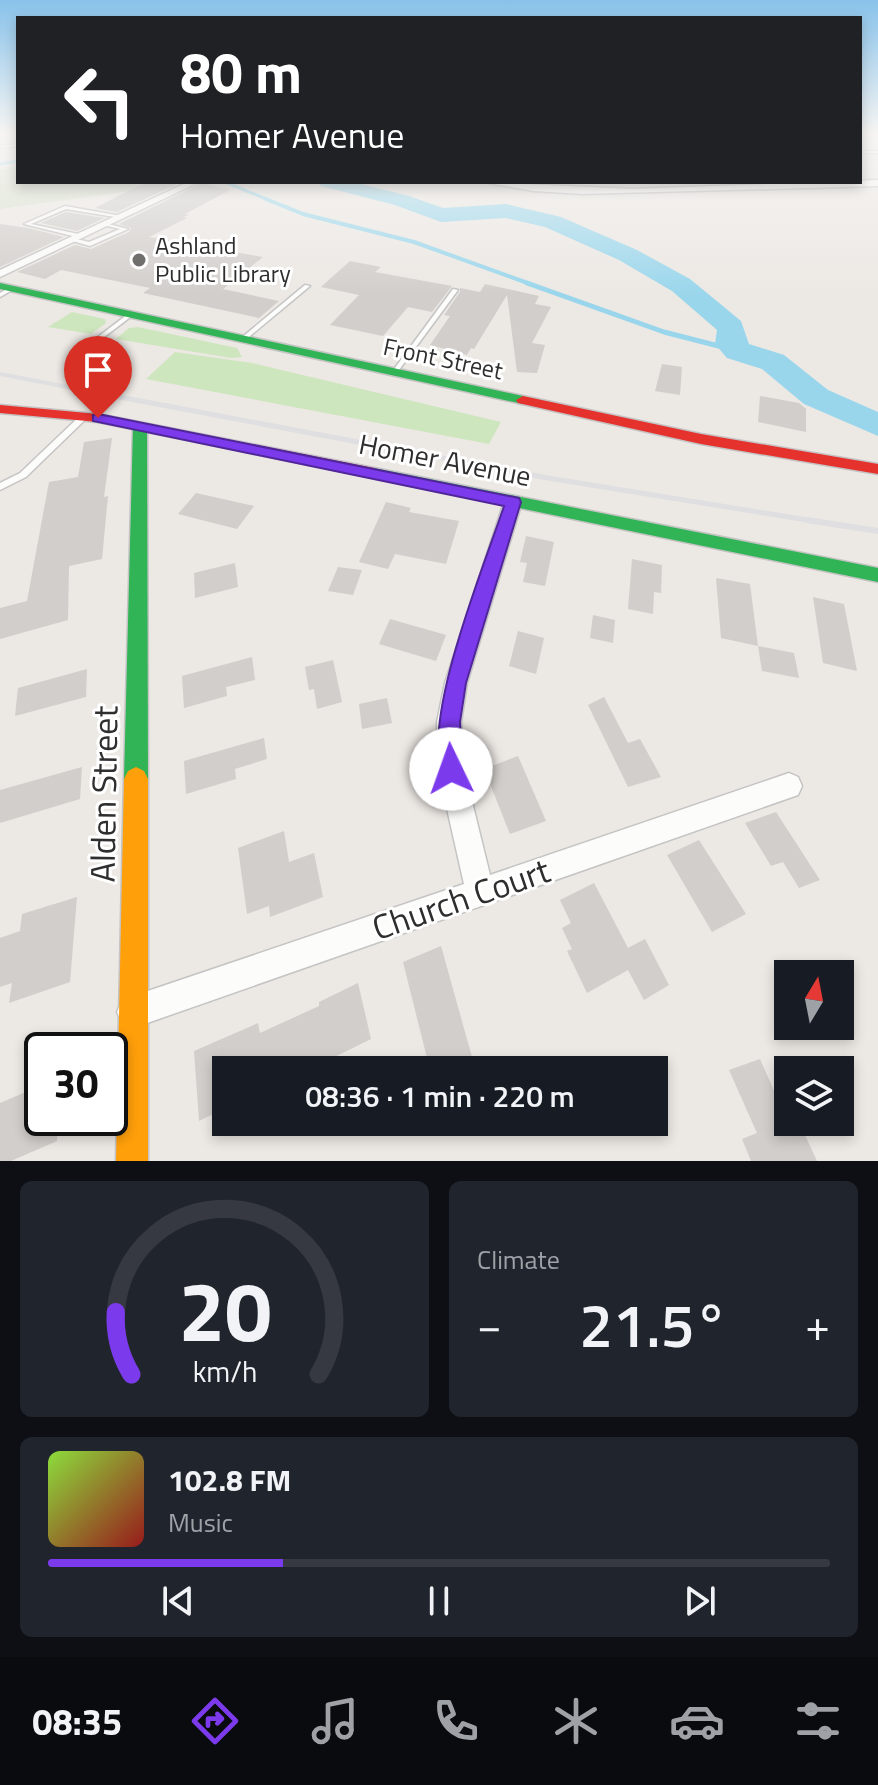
<!DOCTYPE html>
<meta charset="utf-8">
<style>
body{margin:0;font-family:"Titillium Web",sans-serif;background:#20242c;color:#f1f3f6;height:100vh;display:flex;flex-direction:column;font-size:30px;white-space:nowrap}
*{box-sizing:border-box;margin:0}
p{font-size:26px;color:#9ea1a6}
.icon{flex:none;width:44px;height:44px;fill:none;stroke:currentColor;stroke-width:2;stroke-linecap:round;stroke-linejoin:round}
.map{position:relative;height:1161px;overflow:hidden}
.drawer{display:flex;flex-direction:column;gap:20px;padding:20px;background:#0d0f14;flex:1}
.drawer>*{flex:none}
.banner{position:absolute;left:16px;top:16px;width:846px;height:168px;border-radius:0px;box-shadow:0 4px 12px #0003;background:#202124;color:#fff;overflow:hidden}
.needle{width:52px;rotate:10deg}
.tools{position:absolute;left:774px;top:960px;display:grid;gap:16px}
.tools a{display:grid;place-items:center;width:80px;height:80px;border-radius:0px;background:#171b24;box-shadow:0 4px 12px #0003;font-size:40px}
.speed{position:absolute;left:24px;top:1032px;display:flex;gap:16px;font-size:40px;font-weight:700;text-align:center}
.speed>*{display:grid;place-content:center;width:104px;height:104px;border-radius:50%;background:#171b24;box-shadow:0 4px 12px #0003;line-height:1}
.speed .limit{border:4px solid #111;border-radius:12px;background:#fff;color:#111}
.pin{position:absolute;display:grid;place-items:center;width:68px;height:68px;color:#fff;margin:-82px -34px;border-radius:50% 50% 50% 0;rotate:-45deg;box-shadow:0 0 8px #0007}
.pin .icon{rotate:45deg}
.me{position:absolute;width:88px;margin:-44px;rotate:357deg;stroke-linejoin:round;filter:drop-shadow(0 0 6px #0008)}
.turn{display:flex;align-items:center;gap:28px;height:168px;padding:0 32px;font-size:36px}
.turn .icon{width:104px;height:104px;stroke-width:2.5}
.turn b{display:block;font-size:56px;line-height:68px}
.big{font-size:60px;font-weight:600;line-height:1.1}
.drawer .widget{flex:1;display:flex;flex-direction:column;justify-content:center;gap:12px;min-width:0;padding:0 28px;border-radius:12px;background:#20242c}
.drawer .dial{align-items:center;gap:0}
.dial svg{height:208px;overflow:visible;fill:none;stroke:#363941;stroke-width:7;stroke-linecap:round;text-anchor:middle}
.dial text{fill:#f1f3f6;stroke:none}
.song{display:flex;align-items:center;gap:24px}
.cover{width:96px;height:96px;border-radius:12px;background:linear-gradient(135deg,hsl(90 70% 55%),hsl(0 70% 35%))}
.played{height:8px;border-radius:4px;background:linear-gradient(90deg,#7c3aed 30%,#363941 30%)}
.keys{display:flex;justify-content:space-around;direction:ltr}
.heat{display:flex;justify-content:space-between;align-items:center;font-size:44px;direction:ltr}
.drawer .tiles{flex:1;display:grid;gap:20px;grid-template-columns:1fr 1fr}
.widget:last-child{grid-column:span 2}
.trip{position:absolute;left:212px;top:1056px;width:456px;height:80px;border-radius:0px;background:#171b24;box-shadow:0 4px 12px #0003;font-weight:600;line-height:80px;text-align:center}
.tabs{display:flex;height:128px;justify-content:space-around;align-items:center;background:#090b0e;color:#9ea1a6}
.tabs .icon{width:56px;height:56px}
.tabs .on{color:#7c3aed}
.tabs b{font-size:36px;color:#f1f3f6}
.map>svg:first-child{display:block}
.green{fill:#cee6be}
.cemetery{fill:#d8e0cc}
.lines{fill:none;stroke-linecap:round;stroke-linejoin:round}
.stream-far2{stroke:#99d6ec;stroke-width:3}
.stream-far1{stroke:#99d6ec;stroke-width:4}
.stream{stroke:#99d6ec;stroke-width:5}
.river{fill:#99d6ec;fill-rule:evenodd}
.building{fill:#d1cecb}
.lane-casing{stroke:#c5c4c5;stroke-width:3}
.street-casing{stroke:#c5c4c5;stroke-width:3}
.fast-casing{stroke:#c5c4c5;stroke-width:3}
.slow-casing{stroke:#c5c4c5;stroke-width:3}
.jam-casing{stroke:#c5c4c5;stroke-width:3}
.lane{fill:#fcfcfb;fill-rule:evenodd}
.street{fill:#fcfcfb;fill-rule:evenodd}
.fast{fill:#30b455;fill-rule:evenodd}
.slow{fill:#ff9f0a;fill-rule:evenodd}
.jam{fill:#e5322d;fill-rule:evenodd}
.rail-far2{stroke:#dfdfe1;stroke-width:4}
.rail-far1{stroke:#dfdfe1;stroke-width:5}
.rail{stroke:#dfdfe1;stroke-width:6}
.route{fill:#7c3aed;stroke:#51269a;stroke-width:2}
.poi-dot{fill:#706f6e;stroke:#fff;stroke-width:3}
.labels{text-anchor:middle;stroke-width:6;stroke-linejoin:round;paint-order:stroke}
.far-poi-label{font-size:24px;fill:#2e2e2e;stroke:#fff;text-anchor:start}
.far-street-label{font-size:24px;fill:#2e2e2e;stroke:#fff}
.street-label{font-size:28px;fill:#2e2e2e;stroke:#fff}
.near-street-label{font-size:34px;fill:#2e2e2e;stroke:#fff}
</style>
<div class="map">
<svg width="878" height="1161" viewBox="0 0 878 1161">
<rect width="100%" height="100%" fill="#ece8e4"/>
<g class="green">
<polygon points="72,312 105,319 106,323 91,334 48,327"/>
<polygon points="138,327 237,348 242,357 231,358 116,339 129,328"/>
<polygon points="175,352 252,363 501,422 489,444 146,379"/>
</g>
<polygon class="cemetery" points="18,166 18,182 131,182 145,189 0,209 0,170"/>
<g class="lines">
<g class="stream-far2">
<polyline points="0,164 18,161"/>
<polyline points="225,182 271,201"/>
</g>
<polyline class="stream-far1" points="266,199 303,214 414,242 533,285"/>
<polyline class="stream" points="527,283 664,332 738,351"/>
<polygon class="river" points="318,182 353,182 409,196 443,208 506,204 561,217 637,250 690,279 741,321 749,344 784,355 828,390 878,412 878,436 804,404 762,369 727,358 715,344 717,330 672,291 619,260 545,227 506,218 441,222 395,205 321,186"/>
</g>
<g class="building">
<polygon points="146,182 181,182 117,212 95,208"/>
<polygon points="202,183 230,190 185,214 189,215 183,217 187,218 149,237 263,257 223,289 279,301 259,318 143,293 150,288 61,270 45,279 17,272 75,245 91,249 129,232 131,228 119,224"/>
<polygon points="66,212 104,218 77,231 41,223"/>
<polygon points="0,224 28,228 64,237 0,267"/>
<polygon points="350,261 381,267 375,272 452,286 432,312 408,307 383,336 330,325 359,295 321,287"/>
<polygon points="485,284 539,296 535,304 551,307 532,343 545,345 537,373 517,372 507,295 474,349 471,348 467,355 430,345 450,316 444,315 460,292 460,288 480,292"/>
<polygon points="662,364 682,367 680,395 655,391"/>
<polygon points="760,396 799,403 806,409 806,432 758,422"/>
<polygon points="112,438 104,497 108,496 102,559 69,566 68,620 0,639 0,608 27,601 49,482 78,477 84,442"/>
<polygon points="196,493 254,506 237,529 178,514"/>
<polygon points="386,502 411,508 409,512 459,521 446,564 395,554 388,569 359,562"/>
<polygon points="526,536 554,542 545,586 523,582 527,563 520,562"/>
<polygon points="632,559 662,565 661,593 654,592 653,614 628,609"/>
<polygon points="235,563 238,587 195,598 194,573"/>
<polygon points="338,567 362,570 353,595 328,591"/>
<polygon points="716,578 750,584 758,646 721,638"/>
<polygon points="813,597 844,604 857,671 823,663"/>
<polygon points="593,615 615,620 613,643 590,638"/>
<polygon points="390,619 446,635 436,661 379,644"/>
<polygon points="518,631 544,638 536,674 509,666"/>
<polygon points="758,646 794,653 799,678 762,671"/>
<polygon points="252,657 255,680 226,687 227,696 184,708 182,676"/>
<polygon points="333,660 342,702 317,709 314,689 309,690 305,667"/>
<polygon points="87,669 86,697 15,716 18,688"/>
<polygon points="604,697 628,743 640,739 661,777 628,787 588,705"/>
<polygon points="387,698 392,723 362,729 359,704"/>
<polygon points="264,738 267,759 235,769 236,779 186,794 184,761"/>
<polygon points="518,756 546,821 510,834 484,769"/>
<polygon points="82,767 80,799 0,823 0,790"/>
<polygon points="776,812 820,880 799,888 783,862 771,866 745,823"/>
<polygon points="284,831 289,862 314,853 323,897 270,917 269,906 247,914 238,848"/>
<polygon points="699,840 746,914 712,932 667,855"/>
<polygon points="594,883 628,948 645,939 669,985 644,1000 628,970 587,993 567,951 572,949 562,928 571,923 560,900"/>
<polygon points="77,897 70,982 9,1003 12,983 0,987 0,938 20,931 22,914"/>
<polygon points="441,946 472,1057 445,1070 430,1070 403,962"/>
<polygon points="358,983 371,1039 308,1070 226,1070 226,1108 199,1121 194,1051 258,1023 260,1033 319,1006 319,1002"/>
<polygon points="760,1059 788,1122 799,1122 817,1161 751,1161 742,1139 757,1133 729,1070"/>
<polygon points="42,1085 42,1118 58,1118 57,1141 11,1161 0,1161 0,1103"/>
</g>
<g class="lines">
<g class="lane-casing">
<g id="lane">
<polygon points="18,144 18,146 0,148 0,146"/>
<rect x="860" y="151" width="18" height="2"/>
<polygon points="65,206 121,216 123,217 121,218 66,209 31,224 83,235 81,238 24,224"/>
<polygon points="104,223 128,229 90,246 69,240 72,238 89,242 120,229 104,225"/>
<polygon points="305,285 310,286 244,341 240,341 240,339"/>
<polygon points="9,288 14,289 0,297 0,293"/>
<polygon points="453,289 458,290 396,374 392,374 392,372"/>
<polygon points="128,314 133,315 86,351 82,351 82,349"/>
<polygon points="82,414 85,414 89,416 26,477 0,490 0,483 20,473"/>
</g>
</g>
<g class="street-casing">
<g id="street">
<polygon points="878,180 878,186 583,194 534,191 482,182 632,189"/>
<polygon points="188,182 199,182 0,277 0,270"/>
<polygon points="513,496 522,502 467,683 461,722 464,769 490,875 789,773 798,777 802,786 798,795 133,1028 122,1023 117,1012 122,1001 133,996 464,884 438,769 437,722 445,683 504,502"/>
</g>
</g>
<g class="fast-casing">
<g id="fast">
<polygon points="0,283 523,396 530,400 523,404 0,289"/>
<polygon points="140,423 147,427 148,779 144,787 136,791 128,787 124,779 133,427"/>
<polygon points="374,468 878,568 878,582 369,477 366,473"/>
</g>
</g>
<g class="slow-casing">
<polygon id="slow" points="136,767 144,771 148,779 148,1161 116,1161 124,779 128,771"/>
</g>
<g class="jam-casing">
<g id="jam">
<polygon points="523,396 701,434 878,464 878,474 701,444 518,403 516,400"/>
<polygon points="0,405 98,414 374,468 382,473 374,478 98,422 0,413"/>
</g>
</g>
<use href="#lane" class="lane"/>
<use href="#street" class="street"/>
<use href="#fast" class="fast"/>
<use href="#slow" class="slow"/>
<use href="#jam" class="jam"/>
<polyline class="rail-far2" points="0,374 83,390"/>
<polyline class="rail-far1" points="72,388 548,478 820,522"/>
<polyline class="rail" points="807,520 878,531"/>
</g>
<linearGradient id="sky" x2="0" y2="1"><stop stop-color="#88c2ea"/><stop offset="0.45" stop-color="#f6f5f3"/><stop offset="1" stop-color="#f6f5f3" stop-opacity="0"/></linearGradient>
<rect width="878" height="296" fill="url(#sky)"/>
<path class="route" d="M98,414l421,84 2,4 -55,181 -6,39 3,47 -3,8 -9,3 -8,-3c-23,-57 41,-210 61,-271l-411,-85v-6z"/>
<circle class="poi-dot" cx="139" cy="260" r="8"/>
<g class="labels">
<g class="far-poi-label">
<text x="155" y="254">Ashland<tspan x="155" dy="28">Public Library</tspan></text>
</g>
<g class="far-street-label">
<text transform="translate(443 359) rotate(12)" y="8">Front Street</text>
</g>
<g class="street-label">
<text transform="translate(445 460) rotate(11)" y="10">Homer Avenue</text>
</g>
<g class="near-street-label">
<text transform="translate(104 794) rotate(-89)" y="12">Alden Street</text>
<text transform="translate(461 899) rotate(-19)" y="12">Church Court</text>
</g>
</g>
</svg>
<div class="tools">
<a><svg class="needle" viewBox="-14 -14 28 28"><path d="M0-13l5 13h-10z" fill="#e53935"/><path d="M0 13l5-13h-10z" fill="#9ea1a6"/></svg></a>
<a><svg class="icon" aria-label="layers" viewBox="0 0 24 24"><path d="M12 4l9 5-9 5-9-5zM3 14l9 5 9-5"/></svg></a>
</div>
<div class="speed"><div class="limit">30</div></div>
<div class="pin" style="left:98px;top:418px;background:#d93025"><svg class="icon" aria-label="arrive" viewBox="0 0 24 24"><path d="M6 21V4h12l-3 4 3 4H6"/></svg></div>
<svg class="me" style="left:451px;top:769px" viewBox="-20 -20 40 40"><circle r="19" fill="#fff"/><path d="M0-13L10 11 0 6-10 11z" fill="#7c3aed"/></svg>
<div class="trip">08:36 · 1 min · 220 m</div>
<div class="banner">
<div class="turn"><svg class="icon" aria-label="left" viewBox="0 0 24 24"><path d="M17 20v-9H6M10 6l-5 5 5 5"/></svg><div><b>80 m</b>Homer Avenue</div></div>
</div>
</div>
<section class="drawer">
<div class="tiles">
<div class="widget dial"><svg viewBox="0 0 100 80">
<path d="M14 69A42 42 0 1 1 86 69"/>
<path d="M14 69A42 42 0 0 1 8 45" stroke="#7c3aed"/>
<text x="50" y="56" font-size="32" font-weight="700">20</text>
<text x="50" y="72" font-size="11">km/h</text>
</svg></div>
<div class="widget"><p>Climate</p>
<div class="heat"><a>−</a><b class="big">21.5°</b><a>+</a></div>
</div>
<div class="widget">
<div class="song"><i class="cover"></i><div><b>102.8 FM</b><p>Music</p></div></div>
<div class="played"></div>
<div class="keys"><svg class="icon" aria-label="previous" viewBox="0 0 24 24"><path d="M18 5L8 12l10 7zM5 5v14"/></svg><svg class="icon" aria-label="pause" viewBox="0 0 24 24"><path d="M8 5v14M16 5v14"/></svg><svg class="icon" aria-label="next" viewBox="0 0 24 24"><path d="M6 5l10 7-10 7zM19 5v14"/></svg></div>
</div>
</div>
</section>
<nav class="tabs">
<b>08:35</b>
<svg class="icon on" aria-label="directions" viewBox="0 0 24 24"><path d="M12 3l9 9-9 9-9-9zM9 14v-3h6M13 9l2 2-2 2"/></svg>
<svg class="icon" aria-label="music" viewBox="0 0 24 24"><path d="M9 18V5l10-2v13"/><circle cx="6" cy="18" r="3"/><circle cx="16" cy="16" r="3"/></svg>
<svg class="icon" aria-label="phone" viewBox="0 0 24 24"><path d="M5 4h4l2 5-3 2q2 4 5 5l2-3 5 2v4C11 20 4 13 5 4z"/></svg>
<svg class="icon" aria-label="climate" viewBox="0 0 24 24"><path d="M12 3v18M4 7l16 10M4 17L20 7"/></svg>
<svg class="icon" aria-label="car" viewBox="0 0 24 24"><path d="M5 17H2v-5l4-1 3-4h7l3 4 3 1v5h-3M9 17h6M6 11h13"/><circle cx="7" cy="17" r="2"/><circle cx="17" cy="17" r="2"/></svg>
<svg class="icon" aria-label="filters" viewBox="0 0 24 24"><path d="M4 7h16M4 17h16"/><circle cx="9" cy="7" r="2"/><circle cx="15" cy="17" r="2"/></svg>
</nav>
